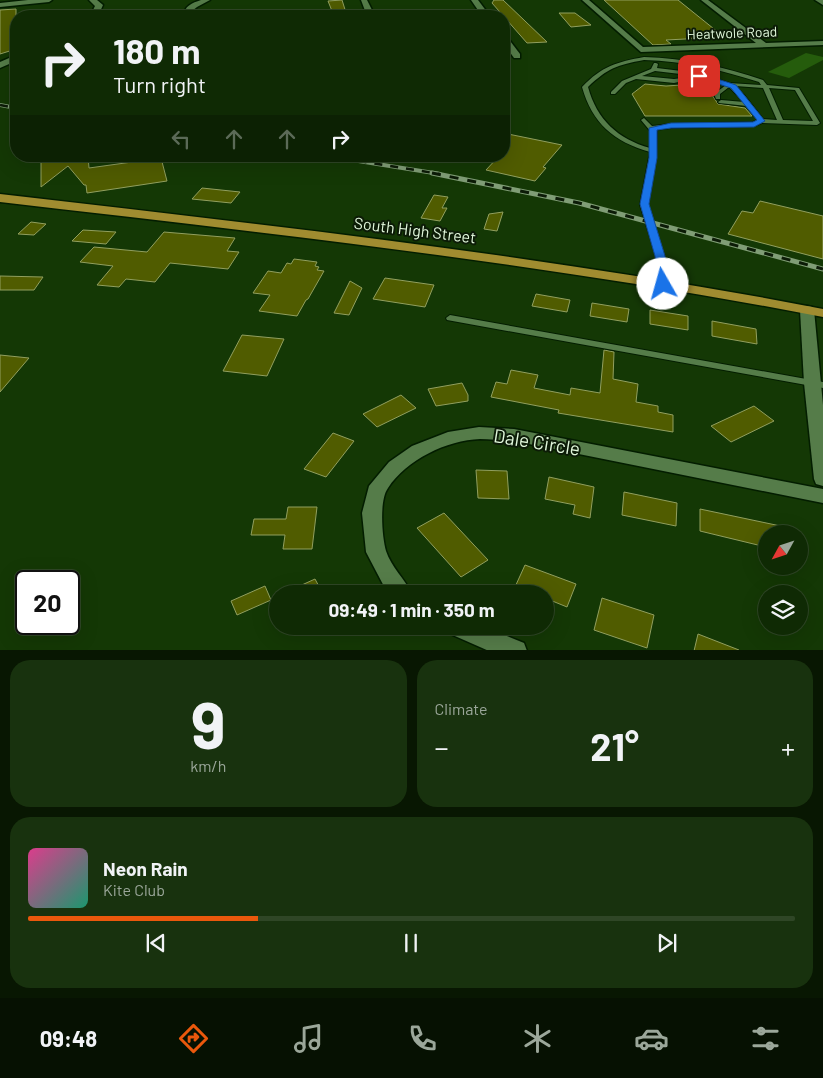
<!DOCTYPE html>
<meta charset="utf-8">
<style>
body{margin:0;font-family:Barlow,sans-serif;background:#18320e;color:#f1f3f6;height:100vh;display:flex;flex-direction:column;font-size:19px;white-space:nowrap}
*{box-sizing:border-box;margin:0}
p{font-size:16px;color:#9ba79a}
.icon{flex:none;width:28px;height:28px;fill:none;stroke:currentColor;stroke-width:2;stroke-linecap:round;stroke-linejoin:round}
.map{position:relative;height:650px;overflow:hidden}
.sheet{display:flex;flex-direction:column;gap:10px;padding:10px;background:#081702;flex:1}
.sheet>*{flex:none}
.top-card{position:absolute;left:10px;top:10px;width:500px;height:152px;border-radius:20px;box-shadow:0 5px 20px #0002,0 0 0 1px #2f4626;background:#0f2a04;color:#f1f3f6;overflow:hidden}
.needle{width:32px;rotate:230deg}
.tools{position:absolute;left:758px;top:525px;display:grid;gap:10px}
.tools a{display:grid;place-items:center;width:50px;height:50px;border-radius:50%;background:#0f2a04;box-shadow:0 5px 20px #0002,0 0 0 1px #2f4626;font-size:25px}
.speed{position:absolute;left:15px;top:570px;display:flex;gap:10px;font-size:25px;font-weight:700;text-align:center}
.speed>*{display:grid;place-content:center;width:65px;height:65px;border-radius:50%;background:#0f2a04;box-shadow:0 5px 20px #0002,0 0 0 1px #2f4626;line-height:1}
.speed .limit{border:2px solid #111;border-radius:8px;background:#fff;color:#111}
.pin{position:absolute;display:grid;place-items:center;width:42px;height:42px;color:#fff;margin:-21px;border-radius:10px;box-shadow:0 2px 8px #0006}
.me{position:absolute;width:55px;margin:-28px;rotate:353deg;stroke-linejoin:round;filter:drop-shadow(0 0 4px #0008)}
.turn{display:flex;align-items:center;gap:18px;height:105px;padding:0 20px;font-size:22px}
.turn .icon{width:65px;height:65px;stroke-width:2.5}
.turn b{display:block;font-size:35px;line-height:42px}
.lanes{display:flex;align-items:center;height:48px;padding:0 20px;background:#0003;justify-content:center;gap:25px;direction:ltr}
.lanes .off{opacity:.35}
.big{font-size:38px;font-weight:700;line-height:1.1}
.sheet .card{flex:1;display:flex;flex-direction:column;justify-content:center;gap:8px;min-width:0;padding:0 18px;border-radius:20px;background:#18320e}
.sheet .dial{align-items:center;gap:0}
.dial b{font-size:65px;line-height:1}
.song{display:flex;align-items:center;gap:15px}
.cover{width:60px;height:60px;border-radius:8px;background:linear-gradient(135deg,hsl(330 70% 55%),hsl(160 70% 35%))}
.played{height:5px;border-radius:2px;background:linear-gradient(90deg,#ea580c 30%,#2f4626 30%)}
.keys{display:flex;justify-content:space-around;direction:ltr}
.heat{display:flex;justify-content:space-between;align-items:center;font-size:28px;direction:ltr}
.sheet .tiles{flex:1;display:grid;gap:10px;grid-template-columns:1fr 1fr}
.card:last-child{grid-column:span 2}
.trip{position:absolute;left:269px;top:585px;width:285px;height:50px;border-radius:25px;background:#0f2a04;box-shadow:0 5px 20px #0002,0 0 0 1px #2f4626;font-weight:700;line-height:50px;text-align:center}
.dock{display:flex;height:80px;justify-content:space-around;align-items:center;background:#061102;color:#9ba79a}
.dock .icon{width:35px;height:35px}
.dock .active{color:#ea580c}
.dock b{font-size:22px;color:#f1f3f6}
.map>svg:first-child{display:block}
.green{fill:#255c0c}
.building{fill:#505c00;stroke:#919f5f}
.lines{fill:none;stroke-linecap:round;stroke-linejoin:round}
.lane-casing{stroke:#031d00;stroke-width:2}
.street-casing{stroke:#031d00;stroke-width:3}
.secondary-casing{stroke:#031d00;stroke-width:3}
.primary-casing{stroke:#031d00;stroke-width:3}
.lane{fill:#557c49;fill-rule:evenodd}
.street{fill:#557c49;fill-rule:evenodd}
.secondary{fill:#557c49;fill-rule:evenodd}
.primary{fill:#a08c30;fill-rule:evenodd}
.rail-far1-casing{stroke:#809d76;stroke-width:4}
.rail-casing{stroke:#809d76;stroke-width:5}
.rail-far1{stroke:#0c1b07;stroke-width:2.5;stroke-dasharray:8;stroke-linecap:butt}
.rail{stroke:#0c1b07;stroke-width:3;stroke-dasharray:9;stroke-linecap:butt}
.route{fill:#1a73e8;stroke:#114b97}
.labels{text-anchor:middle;stroke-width:4;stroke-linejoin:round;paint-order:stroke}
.far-street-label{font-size:14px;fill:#e1f7db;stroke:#0c1b07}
.street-label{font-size:16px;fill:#e1f7db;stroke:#0c1b07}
.near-street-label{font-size:19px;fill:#e1f7db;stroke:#0c1b07}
</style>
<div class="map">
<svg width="823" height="651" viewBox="0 0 823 651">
<rect width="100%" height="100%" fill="#143805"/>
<polygon class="green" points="806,53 823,57 823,60 789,78 768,72"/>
<g class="building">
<polygon points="342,0 347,16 334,16 328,1"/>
<polygon points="494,0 503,0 547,42 527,43 492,3"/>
<polygon points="604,0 678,0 724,37 666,40 671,44 653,45"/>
<polygon points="16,9 16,49 0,54 0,10"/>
<polygon points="559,13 575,13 591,25 571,27"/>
<polygon points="645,84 666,86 698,84 716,90 712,95 718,104 745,108 752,116 645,116 632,94"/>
<polygon points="508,134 562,145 543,167 546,168 535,181 486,170 499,156 504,156 504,138"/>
<polygon points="41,156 88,156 89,168 161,158 167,181 87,193 86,185 84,185 68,166 41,187"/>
<polygon points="202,188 240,192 231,203 192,199"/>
<polygon points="434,195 448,197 442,208 447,208 440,221 421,218"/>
<polygon points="760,201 823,216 823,259 728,234 742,211 753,213"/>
<polygon points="503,212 497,231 484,229 489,214"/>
<polygon points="31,222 46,224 34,235 18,234"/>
<polygon points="83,230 116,232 106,244 72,241"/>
<polygon points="164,232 235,238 227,251 239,252 228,269 170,263 155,282 126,279 119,287 97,285 113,266 80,262 94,247 147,252"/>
<polygon points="294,259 317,262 315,266 319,267 317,270 324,271 308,299 306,300 297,316 259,311 270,295 253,293 268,271 281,273 287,263 291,264"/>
<polygon points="0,276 43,277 34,290 0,290"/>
<polygon points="385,278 434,285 425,307 373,299"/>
<polygon points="350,281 362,288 349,315 334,313"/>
<polygon points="536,294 570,300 567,312 532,306"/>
<polygon points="592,303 629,309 627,322 590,316"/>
<polygon points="650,310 688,316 688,330 650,324"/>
<polygon points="712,321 756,329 757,344 712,336"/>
<polygon points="242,335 284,339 267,376 223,371"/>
<polygon points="604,350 614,352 613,379 638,384 636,402 658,406 658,412 673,415 673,432 558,413 559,410 491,397 496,382 507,384 511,370 538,375 534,388 570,395 571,388 600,393"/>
<polygon points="0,355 29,358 0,392"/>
<polygon points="462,383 468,395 468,401 436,406 428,389"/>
<polygon points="401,395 416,408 377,427 363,414"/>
<polygon points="754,406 774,421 731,442 711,426"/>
<polygon points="333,433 354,441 326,477 304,469"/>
<polygon points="476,470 507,471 509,499 478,498"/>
<polygon points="549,477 594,487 590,518 573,514 575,505 545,499"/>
<polygon points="624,492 677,503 676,526 622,515"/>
<polygon points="288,507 317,507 312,549 283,549 285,535 251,535 254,519 286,519"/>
<polygon points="700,509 790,528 789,534 766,534 766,547 700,531"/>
<polygon points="444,513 488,560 461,577 417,528"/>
<polygon points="525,565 576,584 567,607 545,598 545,594 533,594 515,587"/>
<polygon points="315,579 323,594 282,594"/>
<polygon points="265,586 271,600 237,615 231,601"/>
<polygon points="602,598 654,615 647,648 594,630"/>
<polygon points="698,634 739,650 739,651 694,651"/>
</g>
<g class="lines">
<g class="lane-casing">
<g id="lane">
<path d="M644,57c42,1 80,10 119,23l4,5 32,3 21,35 -3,2 -55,-2 -8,3 -83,2 -16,2 2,2 -1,26 -8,47 16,51 3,28 -4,2 -4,-2 -3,-28 -16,-51 10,-53c-36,-10 -58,-29 -68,-65 20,-21 35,-25 62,-30zM644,60c41,1 77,10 115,22l2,3 -32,-2 -31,-10 -41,-5 1,-4 -2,-1h-2l-3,6 -29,12 -11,11v2h4l11,-11 10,-4 38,4 28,-6 24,8 -12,9 2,5h4v-5l9,-7 15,15 -23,-2 -3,2 1,1 28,3 11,14 -5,2 -82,2 -19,2 -8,-8 -3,2 10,12 -1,16c-32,-9 -53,-28 -62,-61 20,-19 29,-22 56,-27zM655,71l42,5 -23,3 -32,-3zM735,86l28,2 14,32 -14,-1 -18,-23zM769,88l26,2 18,31 -30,-1z"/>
<polygon points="450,315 823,382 823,388 447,320 446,318"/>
</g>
</g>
<g class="street-casing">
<g id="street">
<polygon points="89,0 97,0 103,5 98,16 90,16 95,6"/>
<path d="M201,0h9l-13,7 -5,4v5h-8c0,-10 8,-13 17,-16z"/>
<polygon points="361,0 367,0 375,16 367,16"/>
<polygon points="471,0 478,0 490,16 482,16"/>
<polygon points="582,0 589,0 643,47 756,43 701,0 708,0 766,43 823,41 823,45 641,52"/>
<polygon points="815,0 823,0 823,5"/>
<polygon points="504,37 507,37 520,54 520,58 514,58 504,44"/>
<polygon points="16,55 16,61 0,68 0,62"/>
<polygon points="807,306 812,307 814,310 823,405 823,486 816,484 814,479 804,383 800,310 802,307"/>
<path d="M479,427l35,2 309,60v14l-309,-62c-11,0 -23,-2 -34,-2 -33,1 -74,21 -92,49 -9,12 -6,49 -2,63 5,16 19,28 26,43h-24l-22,-42 -4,-39 7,-27 20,-24 23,-16 36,-14z"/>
<polygon points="445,626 482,626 524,643 527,651 489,651 448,633"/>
</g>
</g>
<g class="secondary-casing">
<polygon id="secondary" points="28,0 52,0 49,2 0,7 0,3"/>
</g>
<g class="primary-casing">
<path id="primary" d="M0,194c275,32 551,62 823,115v8c-273,-53 -547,-83 -823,-115z"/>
</g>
<use href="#lane" class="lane"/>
<use href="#street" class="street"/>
<use href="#secondary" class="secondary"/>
<use href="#primary" class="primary"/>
<g class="rail-far1-casing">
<g id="rail-far1">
<polyline points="0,105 16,108"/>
<polyline points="327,156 440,174"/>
</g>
</g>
<g class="rail-casing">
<polyline id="rail" points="432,173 579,203 823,269"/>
</g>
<use href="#rail-far1" class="rail-far1"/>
<use href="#rail" class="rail"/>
</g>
<polygon class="route" points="699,73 736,85 765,121 754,127 671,128 657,130 657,158 649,204 665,256 669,284 663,287 658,284 655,256 640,204 649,158 649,128 671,123 753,122 757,120 731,88 696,77 695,76"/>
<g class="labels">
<g class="far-street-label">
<text transform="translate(732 33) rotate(-2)" y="5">Heatwole Road</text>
</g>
<g class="street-label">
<text transform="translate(415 230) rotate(7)" y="6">South High Street</text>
</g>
<g class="near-street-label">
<text transform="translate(537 442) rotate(9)" y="7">Dale Circle</text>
</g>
</g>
</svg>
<div class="tools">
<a><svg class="needle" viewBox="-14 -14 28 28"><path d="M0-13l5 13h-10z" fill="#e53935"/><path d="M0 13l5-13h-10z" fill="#9ba79a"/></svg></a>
<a><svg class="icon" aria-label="layers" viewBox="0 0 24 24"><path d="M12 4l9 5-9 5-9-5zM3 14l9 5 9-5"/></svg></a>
</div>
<div class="speed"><div class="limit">20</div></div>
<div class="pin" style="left:699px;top:76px;background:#d93025"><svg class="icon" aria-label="arrive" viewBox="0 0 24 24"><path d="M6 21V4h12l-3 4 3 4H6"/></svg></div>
<svg class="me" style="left:663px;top:284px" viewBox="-20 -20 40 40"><circle r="19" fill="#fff"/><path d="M0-13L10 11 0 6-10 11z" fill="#1a73e8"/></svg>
<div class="trip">09:49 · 1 min · 350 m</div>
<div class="top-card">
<div class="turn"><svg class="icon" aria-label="right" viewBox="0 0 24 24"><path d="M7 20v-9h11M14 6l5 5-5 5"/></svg><div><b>180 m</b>Turn right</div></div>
<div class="lanes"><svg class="icon off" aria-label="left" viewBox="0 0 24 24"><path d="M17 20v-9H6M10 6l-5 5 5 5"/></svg><svg class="icon off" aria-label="ahead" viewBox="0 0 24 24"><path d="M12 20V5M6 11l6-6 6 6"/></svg><svg class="icon off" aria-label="ahead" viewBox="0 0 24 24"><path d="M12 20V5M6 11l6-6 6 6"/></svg><svg class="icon" aria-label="right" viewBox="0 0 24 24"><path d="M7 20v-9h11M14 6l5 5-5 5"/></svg></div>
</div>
</div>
<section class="sheet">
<div class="tiles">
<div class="card dial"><b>9</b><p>km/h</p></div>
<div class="card"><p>Climate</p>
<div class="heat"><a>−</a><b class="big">21°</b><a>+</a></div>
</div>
<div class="card">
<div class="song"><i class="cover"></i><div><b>Neon Rain</b><p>Kite Club</p></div></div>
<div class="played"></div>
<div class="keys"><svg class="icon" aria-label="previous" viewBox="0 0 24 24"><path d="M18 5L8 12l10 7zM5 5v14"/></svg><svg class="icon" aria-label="pause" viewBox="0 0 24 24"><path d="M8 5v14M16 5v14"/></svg><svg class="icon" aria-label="next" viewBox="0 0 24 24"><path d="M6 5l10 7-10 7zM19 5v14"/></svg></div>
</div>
</div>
</section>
<nav class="dock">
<b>09:48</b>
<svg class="icon active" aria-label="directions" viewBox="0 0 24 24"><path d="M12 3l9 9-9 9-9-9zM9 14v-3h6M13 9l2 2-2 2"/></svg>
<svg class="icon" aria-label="music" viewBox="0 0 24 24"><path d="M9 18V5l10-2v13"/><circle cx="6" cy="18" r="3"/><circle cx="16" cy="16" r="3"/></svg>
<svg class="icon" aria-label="phone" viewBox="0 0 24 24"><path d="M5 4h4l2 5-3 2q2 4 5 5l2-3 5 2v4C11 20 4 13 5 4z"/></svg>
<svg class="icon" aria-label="climate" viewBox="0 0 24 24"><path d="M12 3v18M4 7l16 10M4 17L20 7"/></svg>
<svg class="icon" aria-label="car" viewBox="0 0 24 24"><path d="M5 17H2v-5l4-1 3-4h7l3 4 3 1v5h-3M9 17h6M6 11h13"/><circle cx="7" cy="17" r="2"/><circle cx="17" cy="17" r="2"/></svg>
<svg class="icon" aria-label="filters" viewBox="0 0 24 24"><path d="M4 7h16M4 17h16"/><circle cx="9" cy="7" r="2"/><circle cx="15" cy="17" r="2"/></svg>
</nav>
